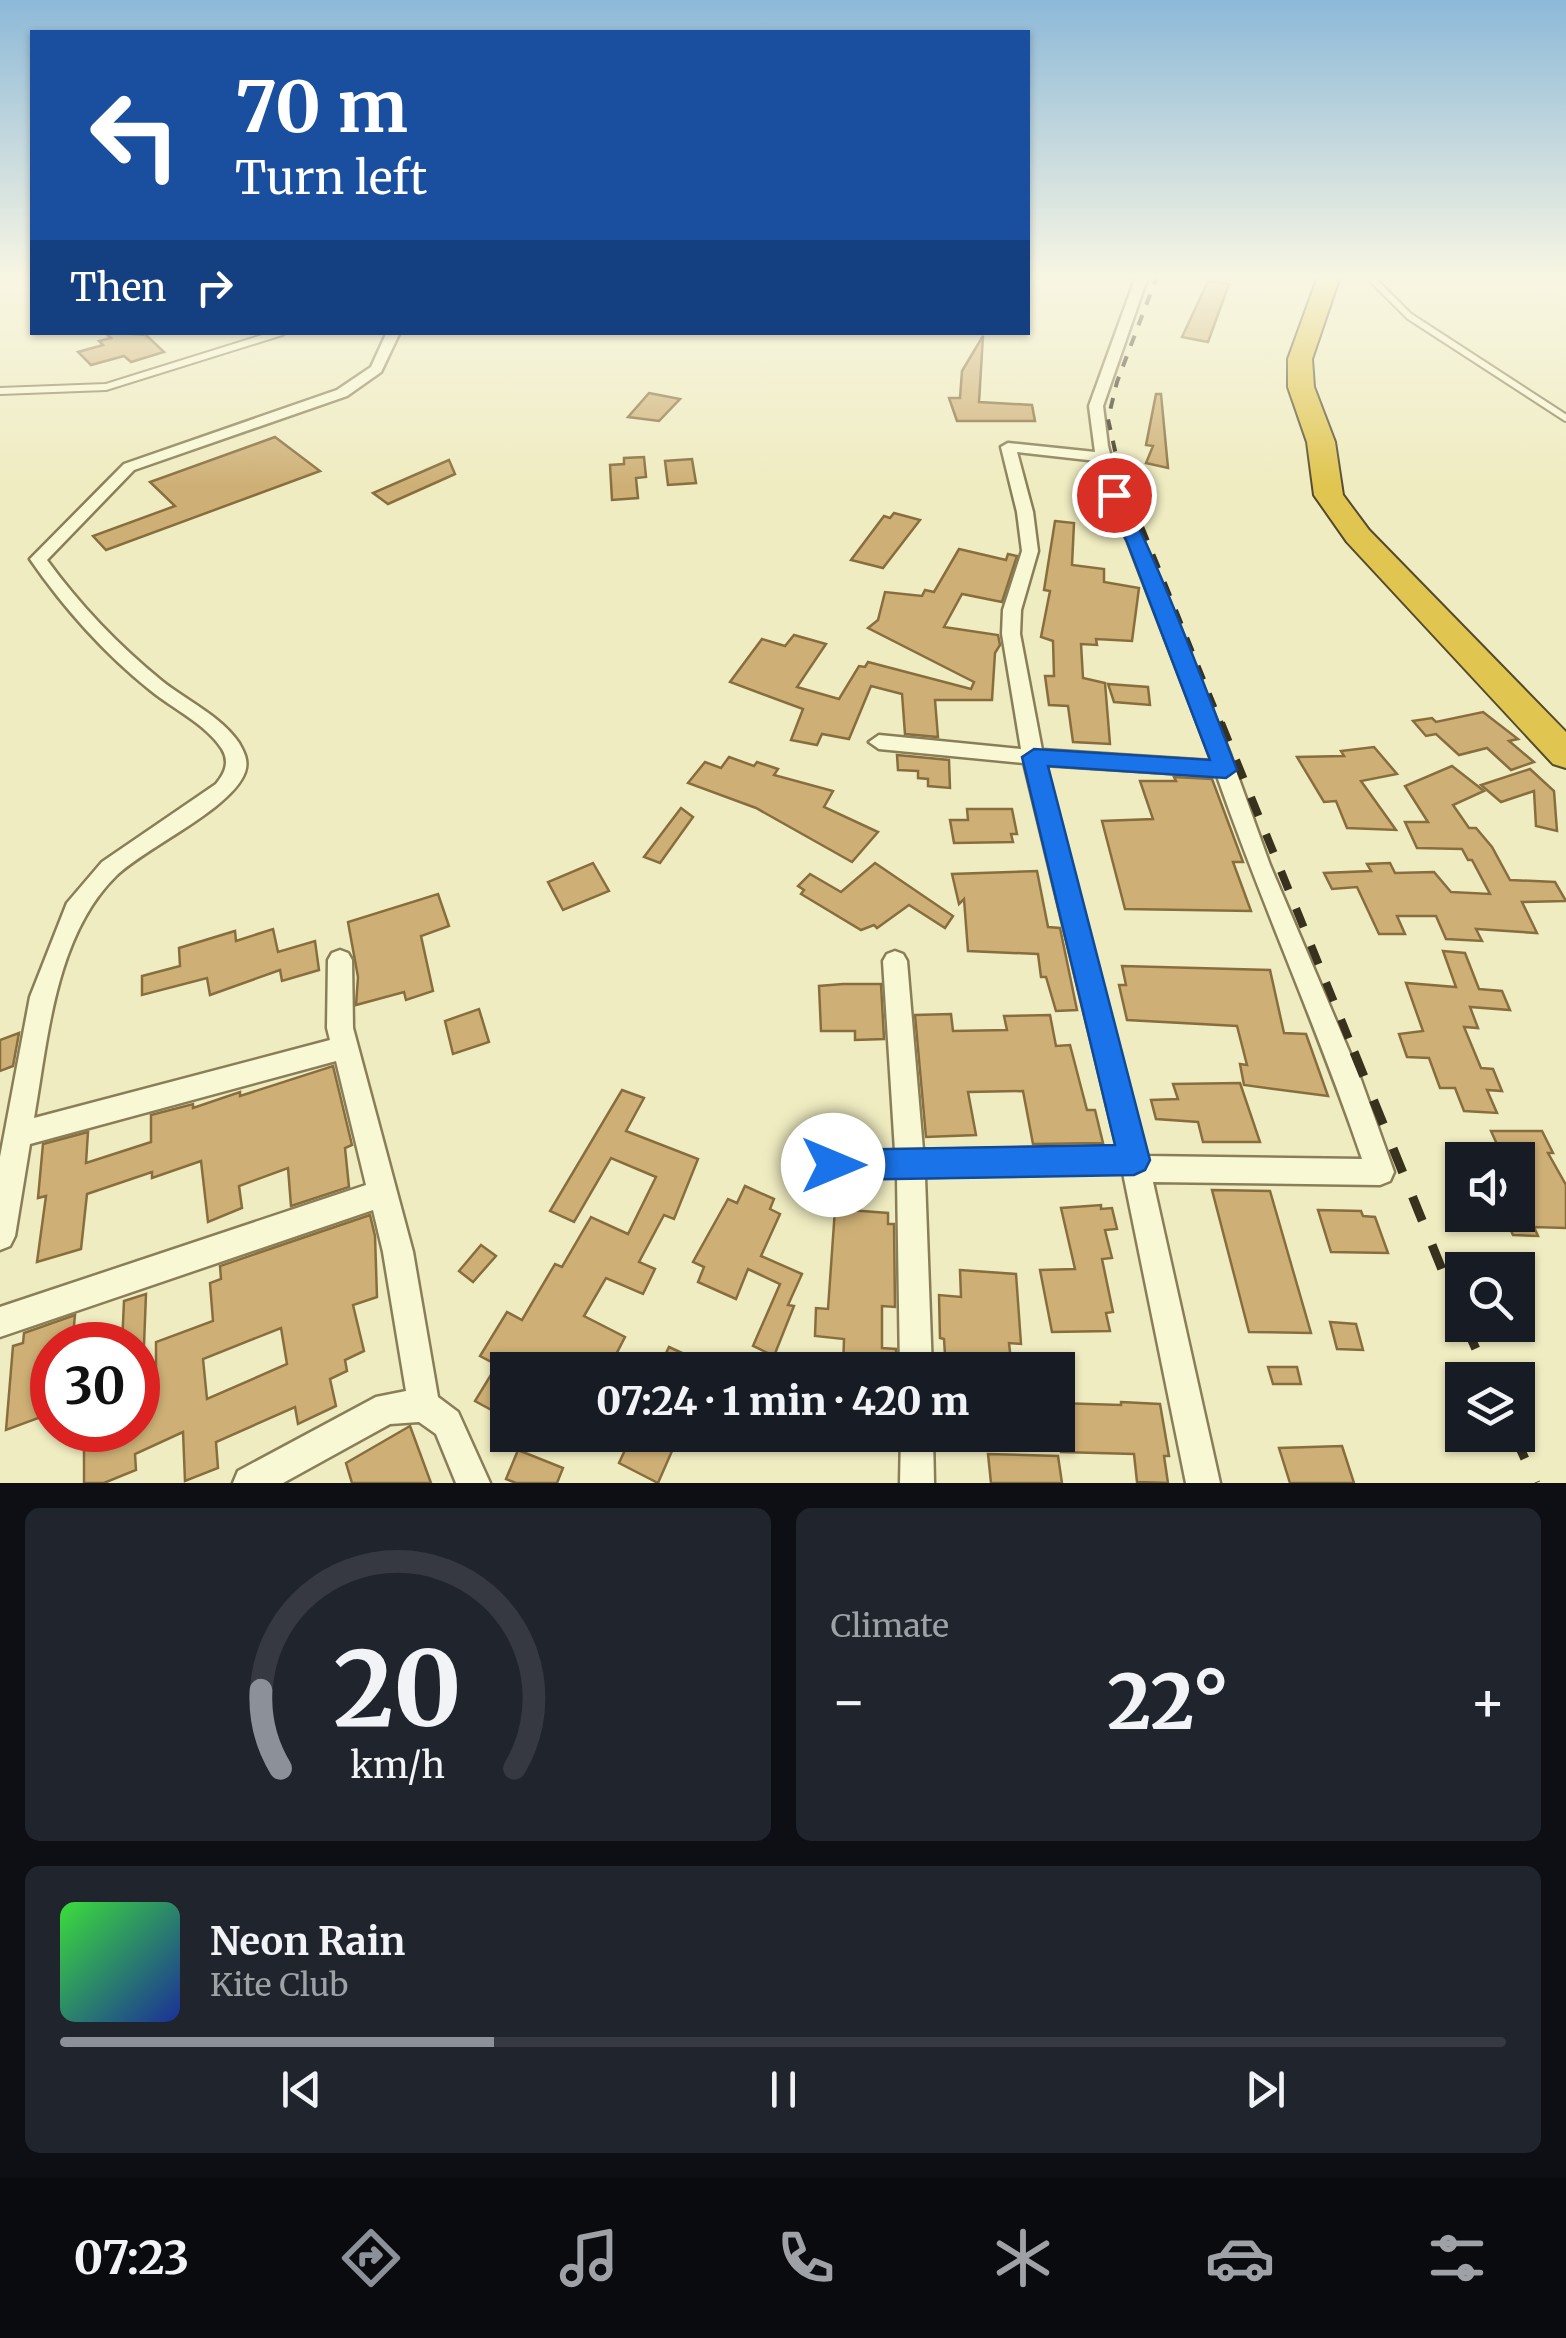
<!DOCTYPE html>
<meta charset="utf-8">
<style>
body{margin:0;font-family:Merriweather,serif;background:#20242c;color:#f1f3f6;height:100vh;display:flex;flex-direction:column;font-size:38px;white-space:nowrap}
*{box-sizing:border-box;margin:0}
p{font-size:32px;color:#9ea1a6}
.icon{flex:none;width:55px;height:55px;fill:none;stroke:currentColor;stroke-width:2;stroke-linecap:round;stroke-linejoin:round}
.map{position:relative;height:1483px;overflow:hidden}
.drawer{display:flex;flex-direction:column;gap:25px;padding:25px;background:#0d0f14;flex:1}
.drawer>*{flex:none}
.hud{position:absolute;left:30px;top:30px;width:1000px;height:305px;border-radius:0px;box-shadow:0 2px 8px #0004;background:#1a4fa0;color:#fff;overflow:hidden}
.tools{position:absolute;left:1445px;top:1142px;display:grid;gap:20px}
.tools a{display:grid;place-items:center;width:90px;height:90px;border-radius:0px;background:#171b24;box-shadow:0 2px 8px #0004;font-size:50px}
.speed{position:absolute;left:30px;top:1322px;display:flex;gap:20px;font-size:50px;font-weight:700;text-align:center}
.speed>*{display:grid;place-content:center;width:130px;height:130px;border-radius:50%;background:#171b24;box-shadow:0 2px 8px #0004;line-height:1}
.speed .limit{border:15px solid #d22;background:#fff;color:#111}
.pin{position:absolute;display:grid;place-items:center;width:85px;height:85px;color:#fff;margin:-42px;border:5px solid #fff;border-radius:50%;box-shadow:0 2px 10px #0007}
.me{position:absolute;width:110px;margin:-55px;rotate:90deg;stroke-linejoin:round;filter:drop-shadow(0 0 8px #0008)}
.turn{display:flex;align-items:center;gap:35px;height:210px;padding:0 40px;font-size:45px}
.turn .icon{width:130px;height:130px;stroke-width:2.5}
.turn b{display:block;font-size:70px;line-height:85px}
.then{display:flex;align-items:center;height:95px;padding:0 40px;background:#0003;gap:20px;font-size:38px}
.big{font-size:75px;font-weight:800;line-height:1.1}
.drawer .widget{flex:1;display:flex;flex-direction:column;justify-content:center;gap:15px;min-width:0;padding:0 35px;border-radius:15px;background:#20242c}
.drawer .dial{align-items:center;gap:0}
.dial svg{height:260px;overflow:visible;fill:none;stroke:#363941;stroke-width:7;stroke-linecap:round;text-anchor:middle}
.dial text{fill:#f1f3f6;stroke:none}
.song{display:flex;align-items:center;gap:30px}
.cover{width:120px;height:120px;border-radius:15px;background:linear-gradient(135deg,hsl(120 70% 55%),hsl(230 70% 35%))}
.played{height:10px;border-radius:5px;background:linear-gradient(90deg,#8c9099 30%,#363941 30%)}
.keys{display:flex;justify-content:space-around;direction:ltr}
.heat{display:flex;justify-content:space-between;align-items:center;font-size:55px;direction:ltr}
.drawer .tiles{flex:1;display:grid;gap:25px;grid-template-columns:1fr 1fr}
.widget:last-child{grid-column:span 2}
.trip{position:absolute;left:490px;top:1352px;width:585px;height:100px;border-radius:0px;background:#171b24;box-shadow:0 2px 8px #0004;font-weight:800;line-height:100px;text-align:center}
.tab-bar{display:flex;height:160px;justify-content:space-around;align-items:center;background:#090b0e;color:#9ea1a6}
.tab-bar .icon{width:70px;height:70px}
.tab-bar .active{color:#8c9099}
.tab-bar b{font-size:45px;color:#f1f3f6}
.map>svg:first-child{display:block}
.building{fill:#ceb076;stroke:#886e3e;stroke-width:2.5;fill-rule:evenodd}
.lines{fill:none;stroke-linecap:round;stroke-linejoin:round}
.lane-casing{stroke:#897e58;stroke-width:10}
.street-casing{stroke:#897e58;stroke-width:5}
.highway-casing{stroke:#564a2d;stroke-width:4}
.lane{stroke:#f9f8d4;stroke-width:6}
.street{fill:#f9f8d4;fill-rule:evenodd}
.highway{fill:#e0c550;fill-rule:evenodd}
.rail-far3{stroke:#38311d;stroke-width:4;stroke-dasharray:11 11;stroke-linecap:butt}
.rail-far2{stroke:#38311d;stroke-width:5;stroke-dasharray:15 15;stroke-linecap:butt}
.rail-far1{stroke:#38311d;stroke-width:8;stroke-dasharray:20 20;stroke-linecap:butt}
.rail{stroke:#38311d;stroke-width:9;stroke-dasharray:26 26;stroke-linecap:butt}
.route{fill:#1a73e8;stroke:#114b97;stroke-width:2.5}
</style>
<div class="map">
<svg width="1566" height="1483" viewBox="0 0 1566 1483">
<rect width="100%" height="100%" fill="#efecc1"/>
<g class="building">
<polygon points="1208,281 1229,284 1208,342 1182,337"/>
<polygon points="104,332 146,335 164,352 131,362 124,356 91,365 78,352 103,345 99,341 111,338"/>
<polygon points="983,336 979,402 1032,405 1035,421 957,421 949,398 960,398 962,371"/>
<polygon points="649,393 680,399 659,421 628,417"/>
<polygon points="1156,394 1161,394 1168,468 1146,463 1153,446 1146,445"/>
<polygon points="275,437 320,471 106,550 93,536 175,506 150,482"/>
<polygon points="644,457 646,477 636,478 638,498 612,500 610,465 624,464 624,458"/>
<polygon points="692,459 696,483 668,485 665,461"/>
<polygon points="449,460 455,474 388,504 373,493"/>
<polygon points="894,513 920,520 883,568 851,560 884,516 890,518"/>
<polygon points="1055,521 1074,523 1072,565 1104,569 1104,582 1139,588 1132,641 1096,639 1097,645 1081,644 1083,678 1105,683 1110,744 1073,742 1068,706 1049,705 1045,676 1054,676 1053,641 1041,637 1050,591 1044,590"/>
<polygon points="959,549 1006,560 1008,554 1017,556 1002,602 962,594 944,627 998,635 1000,645 995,653 992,700 935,700 938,737 905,734 902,694 871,686 849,739 822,734 817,745 791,740 803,709 730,682 762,639 785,646 794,635 826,644 797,687 839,699 859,666 865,667 868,662 971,689 974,682 868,628 878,620 885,592 922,596 925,590 934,592"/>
<polygon points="1108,684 1148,687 1150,705 1114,702"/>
<polygon points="1483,712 1518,739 1509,741 1534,762 1511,770 1487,748 1459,755 1436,734 1426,736 1413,721 1432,718 1436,722"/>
<polygon points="1374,747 1397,774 1361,781 1396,830 1347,828 1336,801 1324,802 1297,757 1344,756 1341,751"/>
<polygon points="897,755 949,760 950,788 928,786 928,779 918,778 918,771 898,770"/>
<polygon points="729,757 754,766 757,762 778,769 774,775 833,791 824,807 878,832 852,862 756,808 688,783 705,762 721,768"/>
<polygon points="1452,766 1484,791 1453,805 1469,828 1476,828 1492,847 1510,880 1555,882 1566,901 1522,902 1537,933 1476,929 1482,941 1446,939 1436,916 1397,916 1405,934 1379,934 1357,887 1332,889 1324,873 1371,871 1367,864 1390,863 1395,873 1434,872 1451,892 1490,894 1472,860 1468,860 1462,849 1417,848 1405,822 1428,822 1405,786"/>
<polygon points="1530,769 1554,791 1557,831 1536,826 1534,791 1501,802 1481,785"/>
<polygon points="1174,777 1212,779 1243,862 1233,862 1251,911 1125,909 1102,821 1153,819 1140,781 1176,781"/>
<polygon points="681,808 693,817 660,863 644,857"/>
<polygon points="967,809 1012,809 1017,834 1011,834 1013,842 954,843 950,820 968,820"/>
<polygon points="593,863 609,891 563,910 548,882"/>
<polygon points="875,863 953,916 945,928 909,905 877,928 874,925 861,930 801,894 804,890 798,886 810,874 841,892"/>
<polygon points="1037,871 1048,927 1060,928 1077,1010 1056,1011 1046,977 1041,977 1038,954 968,951 964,899 959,904 952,874"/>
<polygon points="438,894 449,926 421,936 433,991 406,1000 404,992 356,1005 358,977 348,922"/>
<polygon points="273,929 278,952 315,941 319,970 282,981 280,970 210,995 207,978 142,995 142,976 180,966 179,948 235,931 236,941"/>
<polygon points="1443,951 1465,953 1479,989 1502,991 1510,1010 1470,1007 1478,1028 1464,1027 1481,1068 1493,1069 1502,1091 1487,1090 1497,1113 1464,1111 1455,1088 1440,1088 1429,1058 1407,1057 1399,1034 1423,1031 1406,983 1456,987"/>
<polygon points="1122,966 1270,970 1284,1033 1306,1034 1328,1096 1244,1085 1240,1064 1247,1065 1237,1026 1127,1020 1119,985 1126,985"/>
<polygon points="843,984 881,984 884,1039 855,1040 855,1031 821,1031 819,986"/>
<polygon points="479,1009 489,1042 453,1054 445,1021"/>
<polygon points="951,1014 953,1031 1007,1030 1004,1016 1050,1015 1056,1046 1070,1045 1087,1110 1095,1110 1103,1143 1033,1144 1023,1091 968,1092 976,1135 926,1137 915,1015"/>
<polygon points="19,1033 13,1066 0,1071 0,1040"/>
<polygon points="333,1066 352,1145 345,1148 349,1187 291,1206 288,1168 239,1186 242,1208 208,1222 201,1161 152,1178 152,1172 87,1194 81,1249 37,1262 46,1196 38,1198 43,1144 88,1132 86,1163 151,1142 151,1115 193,1104 193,1108 240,1092 240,1096"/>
<polygon points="1240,1083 1260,1142 1203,1142 1198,1122 1156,1119 1151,1100 1178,1099 1173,1084"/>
<polygon points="622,1090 644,1098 626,1131 698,1159 674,1219 664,1215 639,1262 655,1269 643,1294 606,1278 584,1316 625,1337 608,1370 508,1370 508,1419 475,1401 497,1365 480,1356 507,1312 522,1320 555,1264 562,1267 591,1217 628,1234 656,1177 611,1158 574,1222 550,1211"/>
<polygon points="1491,1131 1542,1131 1553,1153 1548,1153 1566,1185 1566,1228 1534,1227 1538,1236 1513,1235 1504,1215 1518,1215 1518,1153 1501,1153"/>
<polygon points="745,1186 774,1199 770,1209 780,1214 761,1256 802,1274 788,1305 794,1306 774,1356 753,1346 780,1284 748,1269 736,1299 698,1282 704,1267 693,1262 728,1199 737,1203"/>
<polygon points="1212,1190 1270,1191 1311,1333 1249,1332"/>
<polygon points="1101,1205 1101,1209 1112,1208 1117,1229 1105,1230 1112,1258 1102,1259 1113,1312 1106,1313 1110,1331 1052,1332 1040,1270 1075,1269 1061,1208"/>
<polygon points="835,1209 888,1213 888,1224 894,1224 895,1307 882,1306 882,1348 896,1349 896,1370 843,1370 844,1339 815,1336 816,1308 828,1309"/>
<polygon points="1318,1210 1361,1211 1363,1216 1375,1217 1388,1253 1331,1252"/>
<path d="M370,1215l5,21 2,61 -24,8 11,46 -19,9 2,11 -17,8 6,27 -38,18 -3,-17 -79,35 2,26 -33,13 -2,-49 -48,22 1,16 -32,13h-20v-53h54v-28l18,-10v-50l57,-21 -3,-38 11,-4 -1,-13zM281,1328l6,36 -80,35 -4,-40z"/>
<polygon points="481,1245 496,1256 473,1282 459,1271"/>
<polygon points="960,1270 1016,1274 1021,1344 1009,1343 1012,1370 946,1370 944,1339 940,1338 939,1295 961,1297"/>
<polygon points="146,1294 144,1345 122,1345 124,1301"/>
<polygon points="75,1315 72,1345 52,1345 52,1413 6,1430 13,1346 23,1343 24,1333"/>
<polygon points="1330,1322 1356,1324 1363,1350 1337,1349"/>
<polygon points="669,1347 719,1370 658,1370"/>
<polygon points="1268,1367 1297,1367 1301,1384 1273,1384"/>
<polygon points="1121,1402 1160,1404 1169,1456 1164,1456 1168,1483 1137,1482 1134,1454 1061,1452 1058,1403 1121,1405"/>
<polygon points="410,1426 431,1483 352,1483 346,1463"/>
<polygon points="632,1435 679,1435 658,1483 619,1463"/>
<polygon points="1342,1446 1354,1483 1290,1483 1279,1448"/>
<polygon points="518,1450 563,1468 557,1483 516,1483 506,1479"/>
<polygon points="988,1454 1058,1456 1062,1483 991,1483"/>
</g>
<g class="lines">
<g class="lane-casing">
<g id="lane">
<polyline points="1372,279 1409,316 1566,418"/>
<polyline points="0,391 106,387 282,332"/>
</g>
</g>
<g class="street-casing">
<g id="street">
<path d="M1135,279h12l-44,127 5,40 13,49 23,47 86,212 40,111 90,212 34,95 -4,9 -10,4 -227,-3 67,301h-34l-63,-310 -198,4 7,193h-32l-3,-193 -64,1 -10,-4 -4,-9 4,-9 10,-4 62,-1 -12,-190 4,-7 8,-3 8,3 4,7 16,189 194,-3 -93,-384 -145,-14 -10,-7 10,-7 142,14 -19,-115 1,-24 19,-59 -5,-39 -16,-65 7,-4 87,9 -6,-46zM1017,452l80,9 8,34 23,47 84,219 -170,-11 -22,-116 1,-24 17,-59 -5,-39zM1044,765l173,11c45,129 101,253 145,383l-216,-3z"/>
<path d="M387,332h13l-19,40 -34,24 -213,74 -87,90c32,44 72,86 115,121 25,20 59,35 77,62 5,9 10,18 6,29 -13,37 -99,75 -129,104 -61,60 -68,162 -82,242l296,-78 -3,-12 1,-68 4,-7 8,-3 8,3 4,7 1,68 60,224 25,145 20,15 32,71h-34l-20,-49 -17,-12 -29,2 -107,59h-50l5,-12 138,-74 30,-6 -23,-139 -10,-42 -373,127v-30l366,-122 -30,-124 -306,83 -15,92 -5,10 -10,4v-93l30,-160 37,-94 35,-41 114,-78c9,-11 14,-22 6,-35 -16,-25 -49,-40 -72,-59 -46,-37 -87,-83 -120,-131l94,-95 213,-74 34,-23z"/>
<polygon points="901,1435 933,1435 934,1483 900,1483"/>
</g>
</g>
<g class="highway-casing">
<polygon id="highway" points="1317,279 1339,279 1312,359 1314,387 1335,442 1343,495 1369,530 1566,732 1566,768 1553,764 1347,542 1314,495 1307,442 1288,387 1288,359"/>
</g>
<use href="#lane" class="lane"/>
<use href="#street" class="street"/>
<use href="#highway" class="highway"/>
<polyline class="rail-far3" points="1120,473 1108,419 1117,382 1156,279"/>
<polyline class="rail-far2" points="1119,471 1222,725"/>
<polyline class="rail-far1" points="1221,723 1355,1054"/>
<g class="rail">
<polyline points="1354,1052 1462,1319"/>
<polyline points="1465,1325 1490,1380"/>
<polyline points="1514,1435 1536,1483"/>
</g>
</g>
<linearGradient id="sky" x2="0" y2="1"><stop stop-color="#8db9d8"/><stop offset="0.57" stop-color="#f8f6e3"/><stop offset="1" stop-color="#f8f6e3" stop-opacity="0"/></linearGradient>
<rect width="1566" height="486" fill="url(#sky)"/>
<path class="route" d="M1114,489c22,9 108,243 123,281l-11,8 -178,-12 102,394 -5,10 -11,5 -301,5 -11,-4 -5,-11 5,-11 11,-4 282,-5 -93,-388 12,-8 176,11 -83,-218 -22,-47z"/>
</svg>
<div class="tools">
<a><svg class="icon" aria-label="sound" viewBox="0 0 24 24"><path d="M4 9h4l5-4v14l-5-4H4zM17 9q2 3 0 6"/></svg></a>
<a><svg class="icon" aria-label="search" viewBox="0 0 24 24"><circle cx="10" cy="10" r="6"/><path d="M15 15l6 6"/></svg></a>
<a><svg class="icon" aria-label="layers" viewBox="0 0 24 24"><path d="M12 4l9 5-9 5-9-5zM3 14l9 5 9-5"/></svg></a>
</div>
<div class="speed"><div class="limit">30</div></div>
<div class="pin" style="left:1114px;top:495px;background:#d93025"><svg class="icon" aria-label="arrive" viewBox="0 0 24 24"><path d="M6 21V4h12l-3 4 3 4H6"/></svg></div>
<svg class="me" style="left:833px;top:1165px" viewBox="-20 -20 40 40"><circle r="19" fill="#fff"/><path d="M0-13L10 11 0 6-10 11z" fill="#1a73e8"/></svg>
<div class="trip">07:24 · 1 min · 420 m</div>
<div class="hud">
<div class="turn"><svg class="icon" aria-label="left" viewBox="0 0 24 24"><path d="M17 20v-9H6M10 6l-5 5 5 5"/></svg><div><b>70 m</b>Turn left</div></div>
<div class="then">Then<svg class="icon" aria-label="right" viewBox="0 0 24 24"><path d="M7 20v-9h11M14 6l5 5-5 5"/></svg></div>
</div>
</div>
<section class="drawer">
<div class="tiles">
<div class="widget dial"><svg viewBox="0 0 100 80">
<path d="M14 69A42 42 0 1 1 86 69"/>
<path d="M14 69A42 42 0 0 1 8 45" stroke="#8c9099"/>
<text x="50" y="56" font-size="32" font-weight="700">20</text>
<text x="50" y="72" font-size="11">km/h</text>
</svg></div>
<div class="widget"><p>Climate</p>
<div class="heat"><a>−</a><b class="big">22°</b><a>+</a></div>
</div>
<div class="widget">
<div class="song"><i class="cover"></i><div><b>Neon Rain</b><p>Kite Club</p></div></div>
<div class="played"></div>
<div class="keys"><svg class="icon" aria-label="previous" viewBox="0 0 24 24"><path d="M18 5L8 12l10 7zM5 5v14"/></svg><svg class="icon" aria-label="pause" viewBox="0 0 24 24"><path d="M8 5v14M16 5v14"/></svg><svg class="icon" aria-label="next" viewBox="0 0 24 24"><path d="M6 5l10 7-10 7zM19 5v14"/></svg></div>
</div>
</div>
</section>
<nav class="tab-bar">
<b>07:23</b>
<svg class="icon active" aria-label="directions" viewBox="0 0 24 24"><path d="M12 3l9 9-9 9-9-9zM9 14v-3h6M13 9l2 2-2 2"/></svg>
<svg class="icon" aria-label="music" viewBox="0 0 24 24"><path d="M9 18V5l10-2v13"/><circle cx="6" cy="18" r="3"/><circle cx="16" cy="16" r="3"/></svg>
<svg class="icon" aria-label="phone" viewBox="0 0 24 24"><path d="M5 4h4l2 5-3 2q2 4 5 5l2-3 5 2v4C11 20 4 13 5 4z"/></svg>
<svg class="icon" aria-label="climate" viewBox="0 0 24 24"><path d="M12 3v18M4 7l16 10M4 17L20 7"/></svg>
<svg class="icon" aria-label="car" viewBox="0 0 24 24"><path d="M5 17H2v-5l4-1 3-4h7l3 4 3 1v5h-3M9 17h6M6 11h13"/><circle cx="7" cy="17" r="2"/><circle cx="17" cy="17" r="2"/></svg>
<svg class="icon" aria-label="filters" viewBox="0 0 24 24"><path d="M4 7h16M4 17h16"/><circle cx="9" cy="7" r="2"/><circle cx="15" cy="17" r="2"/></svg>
</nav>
